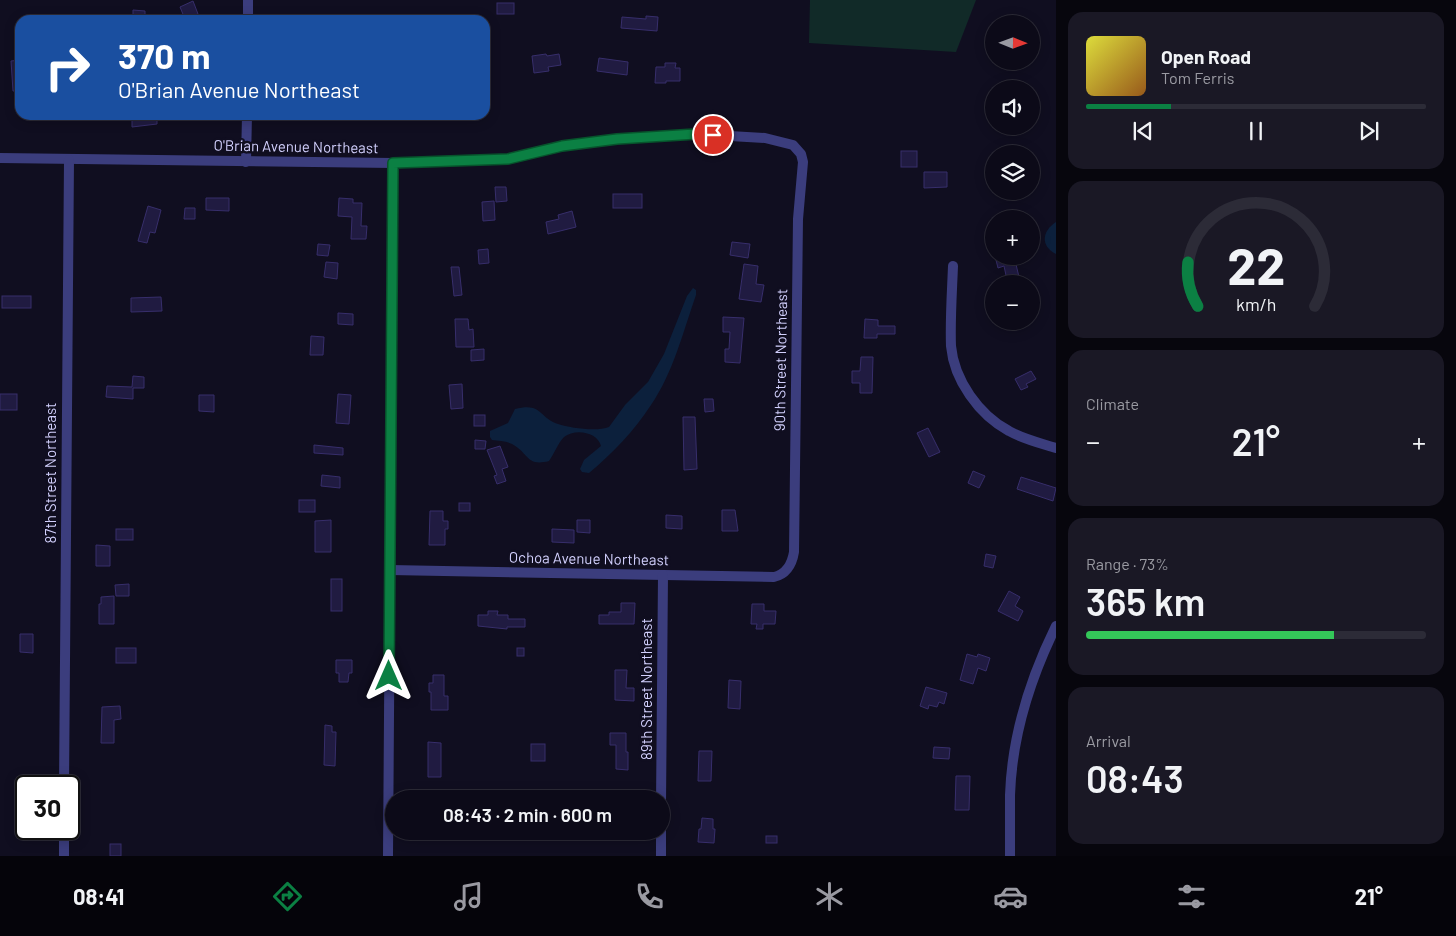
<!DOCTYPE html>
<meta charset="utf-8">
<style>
body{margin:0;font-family:Barlow,sans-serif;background:#1a1825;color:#f1f3f6;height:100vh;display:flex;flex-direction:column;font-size:19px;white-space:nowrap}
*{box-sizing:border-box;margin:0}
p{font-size:16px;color:#9a9aa2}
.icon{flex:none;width:28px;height:28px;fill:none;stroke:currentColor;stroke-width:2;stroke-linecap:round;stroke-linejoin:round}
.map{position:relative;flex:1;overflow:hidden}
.side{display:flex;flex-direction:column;gap:12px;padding:12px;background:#07060d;width:400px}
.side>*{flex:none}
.hud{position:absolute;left:15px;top:15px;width:475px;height:105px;border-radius:15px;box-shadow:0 2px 12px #0003,0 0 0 1px #2c2b37;background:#1a4fa0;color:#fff;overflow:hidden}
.needle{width:32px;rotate:91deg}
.tools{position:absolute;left:985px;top:15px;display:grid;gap:10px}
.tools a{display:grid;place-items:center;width:55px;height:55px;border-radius:50%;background:#0c0a18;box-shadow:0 2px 12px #0003,0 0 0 1px #2c2b37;font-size:25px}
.speed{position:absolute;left:15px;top:775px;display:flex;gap:10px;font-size:25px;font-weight:700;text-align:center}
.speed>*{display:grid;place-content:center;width:65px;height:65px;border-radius:50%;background:#0c0a18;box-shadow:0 2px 12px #0003,0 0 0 1px #2c2b37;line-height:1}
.speed .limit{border:2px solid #111;border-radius:8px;background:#fff;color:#111}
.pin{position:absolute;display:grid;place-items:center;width:42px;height:42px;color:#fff;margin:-21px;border:2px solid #fff;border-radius:50%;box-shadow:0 1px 5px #0007}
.me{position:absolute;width:55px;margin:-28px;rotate:0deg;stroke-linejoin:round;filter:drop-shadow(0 0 4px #0008)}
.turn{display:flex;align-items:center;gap:18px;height:105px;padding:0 20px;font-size:22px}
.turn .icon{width:65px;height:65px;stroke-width:2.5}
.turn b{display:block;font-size:35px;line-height:42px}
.big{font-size:38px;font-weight:600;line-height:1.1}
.side .widget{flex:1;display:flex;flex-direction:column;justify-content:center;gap:8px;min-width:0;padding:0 18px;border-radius:15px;background:#1a1825}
.side .dial{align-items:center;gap:0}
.dial svg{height:130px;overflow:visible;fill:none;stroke:#2c2b37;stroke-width:7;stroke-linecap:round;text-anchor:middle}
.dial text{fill:#f1f3f6;stroke:none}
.song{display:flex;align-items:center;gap:15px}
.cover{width:60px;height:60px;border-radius:8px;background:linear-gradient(135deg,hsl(60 70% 55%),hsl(30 70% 35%))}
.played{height:5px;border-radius:2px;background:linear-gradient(90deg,#0b8043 25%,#2c2b37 25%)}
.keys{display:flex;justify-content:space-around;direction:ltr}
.heat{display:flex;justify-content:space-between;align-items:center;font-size:28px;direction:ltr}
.charge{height:8px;border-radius:4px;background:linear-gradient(90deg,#34c759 73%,#2c2b37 0)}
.trip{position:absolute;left:385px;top:790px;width:285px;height:50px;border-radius:25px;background:#0c0a18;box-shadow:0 2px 12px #0003,0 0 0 1px #2c2b37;font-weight:600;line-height:50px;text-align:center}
.tabs{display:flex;height:80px;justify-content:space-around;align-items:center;background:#05040a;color:#9a9aa2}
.tabs .icon{width:35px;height:35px}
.tabs .selected{color:#0b8043}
.tabs b{font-size:22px;color:#f1f3f6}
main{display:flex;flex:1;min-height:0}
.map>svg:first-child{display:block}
.green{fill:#112a28}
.water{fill:#0c203c}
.building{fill:#201b41;stroke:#372e6b}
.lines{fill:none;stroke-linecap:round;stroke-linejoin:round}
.street{stroke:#3b3d7d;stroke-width:10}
.route-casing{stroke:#07532c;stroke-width:12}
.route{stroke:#0b8043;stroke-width:9}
.labels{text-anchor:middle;stroke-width:5;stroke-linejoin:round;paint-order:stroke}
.street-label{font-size:15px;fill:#d2d0fd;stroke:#100e20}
</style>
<main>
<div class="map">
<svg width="1056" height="856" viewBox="0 0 1056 856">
<rect width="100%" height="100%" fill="#100e20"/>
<polygon class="green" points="810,0 976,0 956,52 809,43"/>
<g class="water">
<path d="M1056,222v32c-16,-8 -14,-23 0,-32z"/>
<path d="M693,288l3,2v5c-13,37 -23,78 -45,110 -17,26 -38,48 -62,68l-7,-1 -2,-3 4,-9 17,-14c-3,-14 -26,-18 -37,-9 -6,6 -10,17 -15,24 -23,6 -20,-8 -37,-17 -6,-3 -13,-3 -20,-4l-2,-3v-6l18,-8 7,-14c27,-7 23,8 43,15 12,4 39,8 51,3l16,-22 23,-23 16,-28 23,-58z"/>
</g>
<g class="building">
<polygon points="193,1 198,14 185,19 180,7"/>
<rect x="497" y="3" width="17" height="11"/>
<polygon points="133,10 145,11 145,20 133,20"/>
<polygon points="646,16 658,17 657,31 621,28 622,17 646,19"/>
<polygon points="546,54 547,56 559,54 561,65 548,67 549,71 534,73 532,56"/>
<polygon points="599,58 628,62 627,75 597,71"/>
<polygon points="20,60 20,91 13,91 11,61"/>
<polygon points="665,63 676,63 675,68 680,68 680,81 666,81 666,83 655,83 656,67 665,67"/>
<polygon points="132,115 157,115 157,124 132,127"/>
<rect x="901" y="151" width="16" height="16"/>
<polygon points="924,172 947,172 947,187 924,188"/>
<polygon points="495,187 506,187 507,201 496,202"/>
<rect x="613" y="194" width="29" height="14"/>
<polygon points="206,198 229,198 229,211 206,210"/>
<polygon points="339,198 353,199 353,203 362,203 361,226 367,226 366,239 351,239 352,217 338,216"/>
<polygon points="494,201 495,220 483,221 482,202"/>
<polygon points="148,206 161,210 155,233 150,232 147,243 138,241"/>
<polygon points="185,208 195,208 195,219 184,219"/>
<polygon points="572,211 576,227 548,234 546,222 559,219 558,215"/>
<polygon points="732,242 750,244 748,258 730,255"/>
<polygon points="318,244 330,245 328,256 317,255"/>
<polygon points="488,249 489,263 479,264 478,250"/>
<polygon points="995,256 1014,256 1019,277 1007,280 1004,266 998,268"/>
<polygon points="326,262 338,263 337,279 324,277"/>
<polygon points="744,264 758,266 756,284 764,285 761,302 739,299"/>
<polygon points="451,267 459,267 462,295 454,296"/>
<rect x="2" y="296" width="29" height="12"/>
<polygon points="161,297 162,311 131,312 131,298"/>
<polygon points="994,298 994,323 985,302"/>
<polygon points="338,313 353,314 353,325 338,324"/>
<polygon points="723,317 744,318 740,363 725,362 725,349 729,349 730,332 723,332"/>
<polygon points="455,319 468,319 469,330 473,329 474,347 456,347"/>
<polygon points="865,319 878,320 878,326 895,326 895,334 877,334 877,338 864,338"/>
<polygon points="311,336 324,337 323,355 310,355"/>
<polygon points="484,349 484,360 471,361 471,350"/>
<polygon points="861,357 873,357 872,393 860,393 860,383 852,383 852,371 860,371"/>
<polygon points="1031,371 1036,379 1026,384 1028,387 1021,390 1015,379"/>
<polygon points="133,376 144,377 144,388 133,388 133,399 106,397 107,386 132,387"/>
<polygon points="462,384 463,408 451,409 449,385"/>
<rect x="0" y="394" width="17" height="16"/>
<polygon points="338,394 351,395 349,424 336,423"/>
<polygon points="199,395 214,395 214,412 199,411"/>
<polygon points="704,399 713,399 714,411 705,412"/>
<rect x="474" y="415" width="11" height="11"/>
<polygon points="683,417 695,417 697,469 684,470"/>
<polygon points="928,428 940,452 929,457 917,433"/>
<polygon points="475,440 486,441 485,449 475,449"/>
<polygon points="314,445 343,448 343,455 314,453"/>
<polygon points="500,446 508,467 502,469 506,481 497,484 494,476 497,475 487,450"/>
<polygon points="973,471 985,476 979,488 968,483"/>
<polygon points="322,475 340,477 340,488 321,486"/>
<polygon points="1021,477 1056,488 1053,501 1017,489"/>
<rect x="299" y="500" width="16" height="12"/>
<rect x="459" y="503" width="11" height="8"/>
<polygon points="722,510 735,510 738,531 722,531"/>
<polygon points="430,511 443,511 443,521 448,521 448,529 445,529 445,545 429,545"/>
<polygon points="666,515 682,516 682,529 666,528"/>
<polygon points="331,520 331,552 315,552 315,521"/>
<polygon points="577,520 590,520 590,533 577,532"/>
<rect x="116" y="529" width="17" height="11"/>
<polygon points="552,529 574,530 574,543 552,542"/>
<polygon points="96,545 110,546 110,566 96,566"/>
<polygon points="986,554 996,556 993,568 984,566"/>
<rect x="331" y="579" width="11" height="32"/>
<polygon points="129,584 129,596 116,596 115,585"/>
<polygon points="1009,591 1020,597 1015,606 1023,611 1018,621 998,611"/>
<polygon points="114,596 114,624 99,624 99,604 101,604 101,597"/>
<polygon points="621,603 635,603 634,624 599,624 599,615 609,615 609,612 621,612"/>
<polygon points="752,604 764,604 764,611 776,611 775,624 763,624 763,629 756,629 757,624 751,624"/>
<polygon points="488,611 498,611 497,615 508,615 508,619 525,619 525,627 507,627 507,629 478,626 478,615 488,615"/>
<polygon points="20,634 33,634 33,653 20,652"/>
<rect x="116" y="648" width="20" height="15"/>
<rect x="517" y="648" width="7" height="8"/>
<polygon points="967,654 977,657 978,654 990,658 986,671 978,668 973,684 960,680"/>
<polygon points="336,660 352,660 352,673 349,673 348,682 339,682 339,673 336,673"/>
<polygon points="615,670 627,670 626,688 634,688 634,701 615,700"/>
<polygon points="433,675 444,675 444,696 448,696 448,710 431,710 431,692 429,692 429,683 433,683"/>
<polygon points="729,680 741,681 740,709 728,708"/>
<polygon points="926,687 947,693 944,704 939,702 937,707 929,705 928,709 920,706"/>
<polygon points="120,706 121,719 114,720 114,743 101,743 102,707"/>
<polygon points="325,725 332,726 332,732 336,732 335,766 324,765"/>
<polygon points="610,733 626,733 626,752 628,752 628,770 616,769 616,745 610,745"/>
<polygon points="428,742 441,743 441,777 428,777"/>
<rect x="531" y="744" width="14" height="17"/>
<polygon points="934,747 950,748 949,759 933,758"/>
<polygon points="699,751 712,751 711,781 698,781"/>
<polygon points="956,776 970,776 969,810 955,810"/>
<polygon points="702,818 713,819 713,829 715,829 714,843 698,842 699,829 701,829"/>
<rect x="766" y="836" width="11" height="7"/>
<rect x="110" y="844" width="11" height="12"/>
</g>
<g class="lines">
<g class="street">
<polyline points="248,20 248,0"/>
<path d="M0,158l393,5 115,-4 54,-13 55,-7 79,-5 69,4 28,7 8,9 2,8 -5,57 -4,333c-2,12 -7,22 -20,25l-384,-7"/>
<polyline points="246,162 247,115"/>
<path d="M953,266c-1,26 -3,54 -2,80 3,34 28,69 58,85 14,8 31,12 47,17"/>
<polyline points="64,786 69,160"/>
<polyline points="661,804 663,575"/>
<polyline points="64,856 64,829"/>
<polyline points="388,856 393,163"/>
<polyline points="661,856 661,831"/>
<path d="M1010,856c0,-20 0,-41 0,-61 2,-60 20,-116 46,-169"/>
</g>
</g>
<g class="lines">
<g class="route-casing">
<polyline id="route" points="389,676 393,163 508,159 562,146 617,139 696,134 713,135"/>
</g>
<use href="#route" class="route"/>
</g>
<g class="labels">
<g class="street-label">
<text transform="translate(296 147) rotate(1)" y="5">O'Brian Avenue Northeast</text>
<text transform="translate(781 360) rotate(-89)" y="5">90th Street Northeast</text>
<text transform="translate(51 473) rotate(-90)" y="5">87th Street Northeast</text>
<text transform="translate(589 559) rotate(1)" y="5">Ochoa Avenue Northeast</text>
<text transform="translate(647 689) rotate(-90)" y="5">89th Street Northeast</text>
</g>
</g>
</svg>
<div class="tools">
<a><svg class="needle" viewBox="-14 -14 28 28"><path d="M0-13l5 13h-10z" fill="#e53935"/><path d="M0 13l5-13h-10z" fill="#9a9aa2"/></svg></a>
<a><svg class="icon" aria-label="sound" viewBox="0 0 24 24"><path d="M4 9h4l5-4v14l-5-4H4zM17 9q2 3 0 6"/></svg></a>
<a><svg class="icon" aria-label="layers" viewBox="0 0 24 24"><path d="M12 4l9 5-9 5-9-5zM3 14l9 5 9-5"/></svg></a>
<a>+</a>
<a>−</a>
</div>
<div class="speed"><div class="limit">30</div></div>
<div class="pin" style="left:713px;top:135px;background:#d93025"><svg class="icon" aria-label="arrive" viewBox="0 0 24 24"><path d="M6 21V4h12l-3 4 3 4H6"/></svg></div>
<svg class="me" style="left:389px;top:676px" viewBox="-20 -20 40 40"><path d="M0-17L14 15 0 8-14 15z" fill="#0b8043" stroke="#fff" stroke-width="4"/></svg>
<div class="trip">08:43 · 2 min · 600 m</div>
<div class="hud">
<div class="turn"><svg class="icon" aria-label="right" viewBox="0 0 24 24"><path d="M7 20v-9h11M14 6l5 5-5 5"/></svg><div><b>370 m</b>O'Brian Avenue Northeast</div></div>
</div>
</div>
<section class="side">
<div class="widget">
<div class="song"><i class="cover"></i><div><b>Open Road</b><p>Tom Ferris</p></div></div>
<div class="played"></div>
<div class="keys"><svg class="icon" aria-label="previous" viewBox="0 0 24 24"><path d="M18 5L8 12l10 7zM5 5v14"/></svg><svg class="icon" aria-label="pause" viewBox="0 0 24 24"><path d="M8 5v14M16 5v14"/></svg><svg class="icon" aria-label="next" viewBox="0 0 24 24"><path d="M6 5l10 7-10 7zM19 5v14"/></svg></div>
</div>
<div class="widget dial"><svg viewBox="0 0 100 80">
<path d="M14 69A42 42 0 1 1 86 69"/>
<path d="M14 69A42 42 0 0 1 8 42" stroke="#0b8043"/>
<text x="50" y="56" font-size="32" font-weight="700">22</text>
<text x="50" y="72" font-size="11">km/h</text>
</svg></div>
<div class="widget"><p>Climate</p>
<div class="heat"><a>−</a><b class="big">21°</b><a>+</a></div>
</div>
<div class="widget"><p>Range · 73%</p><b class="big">365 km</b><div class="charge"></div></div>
<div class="widget"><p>Arrival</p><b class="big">08:43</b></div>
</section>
</main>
<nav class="tabs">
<b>08:41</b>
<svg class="icon selected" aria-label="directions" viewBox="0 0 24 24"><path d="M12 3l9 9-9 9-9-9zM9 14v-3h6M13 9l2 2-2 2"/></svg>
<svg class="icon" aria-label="music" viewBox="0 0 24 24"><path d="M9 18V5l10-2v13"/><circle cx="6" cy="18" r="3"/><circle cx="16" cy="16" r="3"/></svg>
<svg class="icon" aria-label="phone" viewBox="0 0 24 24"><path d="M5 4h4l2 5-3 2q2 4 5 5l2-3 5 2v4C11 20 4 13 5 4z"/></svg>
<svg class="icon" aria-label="climate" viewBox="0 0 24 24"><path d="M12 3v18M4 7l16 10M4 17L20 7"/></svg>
<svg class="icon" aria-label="car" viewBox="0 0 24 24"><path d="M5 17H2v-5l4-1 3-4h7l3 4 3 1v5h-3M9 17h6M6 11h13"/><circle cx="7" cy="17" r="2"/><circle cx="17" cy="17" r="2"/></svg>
<svg class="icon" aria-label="filters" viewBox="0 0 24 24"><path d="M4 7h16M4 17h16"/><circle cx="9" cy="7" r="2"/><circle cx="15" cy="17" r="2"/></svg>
<b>21°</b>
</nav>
